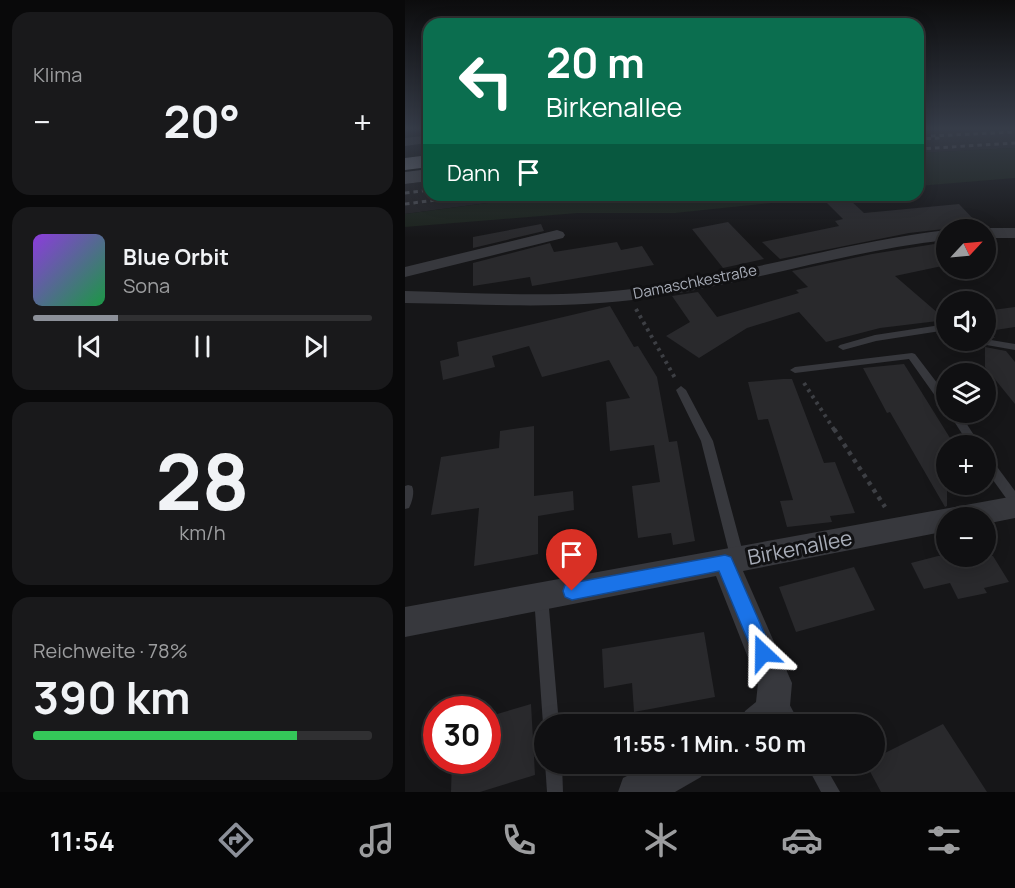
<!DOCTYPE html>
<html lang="de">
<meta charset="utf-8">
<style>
body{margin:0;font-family:Manrope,sans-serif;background:#19191b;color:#f1f3f6;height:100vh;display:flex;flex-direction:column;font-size:22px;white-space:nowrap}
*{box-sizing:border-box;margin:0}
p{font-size:20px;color:#9c9d9f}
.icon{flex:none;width:33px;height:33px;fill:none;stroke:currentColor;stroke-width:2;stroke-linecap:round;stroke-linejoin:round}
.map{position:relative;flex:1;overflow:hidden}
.details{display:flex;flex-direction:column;gap:12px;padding:12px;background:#09090a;width:405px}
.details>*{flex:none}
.guide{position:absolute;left:18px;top:18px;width:501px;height:183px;border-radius:18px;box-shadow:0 3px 15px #0003,0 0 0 2px #303032;background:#0b6e4f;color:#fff;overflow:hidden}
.needle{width:39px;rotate:64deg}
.controls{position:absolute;left:531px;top:219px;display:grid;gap:12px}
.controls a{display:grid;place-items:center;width:60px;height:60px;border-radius:50%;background:#101012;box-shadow:0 3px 15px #0003,0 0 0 2px #303032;font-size:30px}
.speed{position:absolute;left:18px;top:696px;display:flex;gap:12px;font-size:30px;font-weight:700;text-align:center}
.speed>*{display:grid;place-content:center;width:78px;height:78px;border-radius:50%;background:#101012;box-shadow:0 3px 15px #0003,0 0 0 2px #303032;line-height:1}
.speed .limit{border:9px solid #d22;background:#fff;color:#111}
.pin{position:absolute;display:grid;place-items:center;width:51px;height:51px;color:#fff;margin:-62px -26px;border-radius:50% 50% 50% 0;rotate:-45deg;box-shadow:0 0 6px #0007}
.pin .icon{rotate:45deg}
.me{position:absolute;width:66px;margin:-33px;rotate:337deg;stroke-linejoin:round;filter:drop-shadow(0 0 4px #0008)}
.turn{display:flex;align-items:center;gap:21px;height:126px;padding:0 24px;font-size:27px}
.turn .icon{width:78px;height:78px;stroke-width:2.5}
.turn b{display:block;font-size:42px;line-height:51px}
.then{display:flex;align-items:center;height:57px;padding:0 24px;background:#0003;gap:12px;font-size:22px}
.big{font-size:45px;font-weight:700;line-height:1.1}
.details .card{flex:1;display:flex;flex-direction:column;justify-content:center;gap:9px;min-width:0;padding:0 21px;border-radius:18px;background:#19191b}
.details .dial{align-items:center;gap:0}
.dial b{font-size:78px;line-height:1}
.song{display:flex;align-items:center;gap:18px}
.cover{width:72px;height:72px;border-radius:9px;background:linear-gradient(135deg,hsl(270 70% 55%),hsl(140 70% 35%))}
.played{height:6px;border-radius:3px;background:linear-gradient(90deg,#8c9099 25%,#303032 25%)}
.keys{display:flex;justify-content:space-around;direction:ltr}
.heat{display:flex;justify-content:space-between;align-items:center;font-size:33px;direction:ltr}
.charge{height:9px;border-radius:4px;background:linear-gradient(90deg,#34c759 78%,#303032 0)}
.trip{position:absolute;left:129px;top:714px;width:351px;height:60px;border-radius:30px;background:#101012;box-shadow:0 3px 15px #0003,0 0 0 2px #303032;font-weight:700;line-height:60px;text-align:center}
.tab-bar{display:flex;height:96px;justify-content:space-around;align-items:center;background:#060607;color:#9c9d9f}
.tab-bar .icon{width:42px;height:42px}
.tab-bar .on{color:#8c9099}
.tab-bar b{font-size:27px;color:#f1f3f6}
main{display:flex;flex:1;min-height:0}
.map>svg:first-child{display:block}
.built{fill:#222225}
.green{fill:#1c231d}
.building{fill:#29292c}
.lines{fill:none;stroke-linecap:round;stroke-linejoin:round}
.path-far1{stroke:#3d3f44;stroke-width:4;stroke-dasharray:3 4.5;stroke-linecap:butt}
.path{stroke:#3d3f44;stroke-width:4.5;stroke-dasharray:4 5;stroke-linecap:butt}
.lane{fill:#37383d;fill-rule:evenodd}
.street{fill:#37383d;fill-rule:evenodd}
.secondary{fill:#45474d;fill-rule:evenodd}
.highway{fill:#63666e;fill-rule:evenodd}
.rail{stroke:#4a4c52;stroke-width:3;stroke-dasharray:4.5 4;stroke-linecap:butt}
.route{fill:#1a73e8;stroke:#114b97;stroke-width:1.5}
.labels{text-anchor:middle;stroke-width:6;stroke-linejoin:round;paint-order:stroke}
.far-street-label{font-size:15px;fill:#a8adb8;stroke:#111113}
.near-street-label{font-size:21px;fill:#a8adb8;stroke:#111113}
</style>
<main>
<section class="details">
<div class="card"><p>Klima</p>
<div class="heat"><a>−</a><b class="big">20°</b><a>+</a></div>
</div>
<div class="card">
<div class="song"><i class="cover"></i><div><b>Blue Orbit</b><p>Sona</p></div></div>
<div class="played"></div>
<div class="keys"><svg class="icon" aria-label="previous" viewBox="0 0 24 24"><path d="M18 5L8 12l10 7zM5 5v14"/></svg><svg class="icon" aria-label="pause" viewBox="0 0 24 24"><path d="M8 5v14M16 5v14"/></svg><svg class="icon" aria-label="next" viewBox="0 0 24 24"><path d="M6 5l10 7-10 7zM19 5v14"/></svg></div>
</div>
<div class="card dial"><b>28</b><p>km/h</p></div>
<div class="card"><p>Reichweite · 78%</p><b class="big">390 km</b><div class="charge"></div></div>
</section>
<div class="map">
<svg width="610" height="792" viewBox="0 0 610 792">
<rect width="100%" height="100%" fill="#161618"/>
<g class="built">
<polygon points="513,128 610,128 610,148 513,153"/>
<polygon points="24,181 24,195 142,195 0,214 0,184"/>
</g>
<g class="green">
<polygon points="610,148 610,178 513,186 513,153"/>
<polygon points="142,195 443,195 270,213 173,213 0,227 0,214"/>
</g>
<g class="building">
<polygon points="445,200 459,213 554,204 574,225 504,233 375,259 357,242 434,226 430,221 438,219 422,203"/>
<polygon points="323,222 359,259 318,268 287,229"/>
<polygon points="136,224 139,231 68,248 68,237"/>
<polygon points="212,242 216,250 237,246 249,265 127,286 125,277 68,286 68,263 145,243 149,252"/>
<polygon points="542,242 542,265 490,276 541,320 475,328 421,342 394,312 342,328 294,358 261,336 285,322 267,296 293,292 312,317 394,293 391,290 403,287 387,271 467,254"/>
<polygon points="205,306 229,347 233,346 252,377 264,442 272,441 290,541 268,545 266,533 233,538 227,486 255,482 249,445 205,451 201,402 225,398 204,360 137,377 124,346 87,356 90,367 38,380 35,361 54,356 52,342"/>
<polygon points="610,307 610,327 584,331 590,338 580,337 580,311"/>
<polygon points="580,347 601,351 610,362 610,404 580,367"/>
<polygon points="499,364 550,446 542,446 542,506 540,507 485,412 482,413 458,368"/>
<polygon points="378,379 387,379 419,463 430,462 450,513 425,516 427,522 382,527 375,501 388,500 363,419 353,420 343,382"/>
<polygon points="129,426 129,496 168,491 169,510 133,516 133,554 69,566 74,508 26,515 36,457 94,448 95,431"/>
<polygon points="533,556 588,556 604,582 579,588 582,593 553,599 545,583 519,589 506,563"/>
<polygon points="449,567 470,610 391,632 374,587"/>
<polygon points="299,632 310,697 229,712 227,683 199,688 197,649"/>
<polygon points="126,704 130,775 75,792 46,792 47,760 82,760 82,717"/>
<polygon points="538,724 582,792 476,792 461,764 470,764 470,758"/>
</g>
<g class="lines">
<g class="path-far1">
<polyline points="231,309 270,378"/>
<polyline points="399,383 430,431"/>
</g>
<polyline class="path" points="429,429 480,507"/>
<g class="lane">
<polygon points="542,324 542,330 471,341 438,350 433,347 435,345 470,335"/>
<polygon points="580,339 610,344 610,350 570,343 566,340 580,340"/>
<polygon points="507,353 510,354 542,396 542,408 538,407 504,359 390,373 385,370 390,367"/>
<polygon points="276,386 281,390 308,441 340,560 338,564 333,566 328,564 326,560 296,441 271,390"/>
<polygon points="543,412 554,412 576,446 565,446"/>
<polygon points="580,455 584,456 610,491 610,506 606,505 580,469"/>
<path d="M3,485l4,1c3,6 0,16 -3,22l-4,1v-23z"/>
<polygon points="136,590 141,592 143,597 154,724 140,724 140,728 138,724 129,597 131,592"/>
<polygon points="375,696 381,698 395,724 378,724 367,704 369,698"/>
<polygon points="140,763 157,764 158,792 142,792"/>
<polygon points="401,764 419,764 435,792 416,792"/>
</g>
<g class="street">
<polygon points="18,136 24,140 22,143 0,146 0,138"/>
<polygon points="580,228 610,228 610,238 580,238 580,230 575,230"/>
<polygon points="152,230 158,232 160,235 158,238 0,277 0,267"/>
<path d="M542,230v10c-102,11 -199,44 -300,58 -80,12 -162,6 -242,5v-12c80,2 162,8 241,-4 102,-14 199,-45 301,-57z"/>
<polygon points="610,496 610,518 580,524 580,518 542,518 542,531 338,571 387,683 385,706 378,724 335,724 340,711 351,702 353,683 311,576 0,637 0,607"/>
<polygon points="246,764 302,764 296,777 270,792 213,792 218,778"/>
</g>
<polygon class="secondary" points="24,169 24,181 0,184 0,172"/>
<polygon class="highway" points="24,155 24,167 0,170 0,158"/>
<g class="rail">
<polyline points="526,136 610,132"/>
<polyline points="513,139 535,138"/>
<polyline points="513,149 610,143"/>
<polyline points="0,193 24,190"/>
<polyline points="0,204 70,195"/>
</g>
</g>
<linearGradient id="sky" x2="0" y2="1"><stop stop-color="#0c0c0d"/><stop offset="0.54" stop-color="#363c48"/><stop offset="1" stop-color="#363c48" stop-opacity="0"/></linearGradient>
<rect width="610" height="238" fill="url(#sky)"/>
<polygon class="route" points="320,555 326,557 368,653 365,660 358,663 351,660 314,571 167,600 160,597 158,591 160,585 167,583"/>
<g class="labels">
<g class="far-street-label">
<text transform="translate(290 282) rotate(-11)" y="5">Damaschkestraße</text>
</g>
<g class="near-street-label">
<text transform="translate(395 548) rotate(-11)" y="7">Birkenallee</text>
</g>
</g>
</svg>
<div class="controls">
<a><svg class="needle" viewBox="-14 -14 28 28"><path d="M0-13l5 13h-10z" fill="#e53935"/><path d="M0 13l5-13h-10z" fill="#9c9d9f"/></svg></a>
<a><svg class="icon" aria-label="sound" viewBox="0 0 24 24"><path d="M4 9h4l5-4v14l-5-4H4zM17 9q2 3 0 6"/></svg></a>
<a><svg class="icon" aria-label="layers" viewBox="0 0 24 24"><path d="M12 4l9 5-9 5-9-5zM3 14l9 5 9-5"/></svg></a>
<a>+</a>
<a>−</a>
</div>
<div class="speed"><div class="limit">30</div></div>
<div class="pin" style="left:167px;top:591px;background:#d93025"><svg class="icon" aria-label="arrive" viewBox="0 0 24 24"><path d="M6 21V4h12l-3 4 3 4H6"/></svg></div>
<svg class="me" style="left:358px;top:653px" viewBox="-20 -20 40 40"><path d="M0-17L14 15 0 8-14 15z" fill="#1a73e8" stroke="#fff" stroke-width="4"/></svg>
<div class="trip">11:55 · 1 Min. · 50 m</div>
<div class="guide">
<div class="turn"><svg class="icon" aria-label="left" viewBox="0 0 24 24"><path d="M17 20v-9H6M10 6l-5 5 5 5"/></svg><div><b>20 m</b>Birkenallee</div></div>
<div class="then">Dann<svg class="icon" aria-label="arrive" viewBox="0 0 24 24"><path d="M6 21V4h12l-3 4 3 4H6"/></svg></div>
</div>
</div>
</main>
<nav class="tab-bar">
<b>11:54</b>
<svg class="icon on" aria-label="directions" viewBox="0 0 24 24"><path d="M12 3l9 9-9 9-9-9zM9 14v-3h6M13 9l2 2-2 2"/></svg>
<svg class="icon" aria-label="music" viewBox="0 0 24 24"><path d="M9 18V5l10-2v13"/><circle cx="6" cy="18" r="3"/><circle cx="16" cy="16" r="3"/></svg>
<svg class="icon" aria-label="phone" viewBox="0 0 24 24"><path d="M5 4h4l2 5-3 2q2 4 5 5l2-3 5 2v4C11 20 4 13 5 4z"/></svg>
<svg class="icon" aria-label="climate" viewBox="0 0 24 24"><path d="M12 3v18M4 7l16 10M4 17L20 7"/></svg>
<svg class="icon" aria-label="car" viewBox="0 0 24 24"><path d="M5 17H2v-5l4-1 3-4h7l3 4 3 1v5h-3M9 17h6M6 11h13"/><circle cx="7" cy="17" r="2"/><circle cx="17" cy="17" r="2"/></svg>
<svg class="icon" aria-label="filters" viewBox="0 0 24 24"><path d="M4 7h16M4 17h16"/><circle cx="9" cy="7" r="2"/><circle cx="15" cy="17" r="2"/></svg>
</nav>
